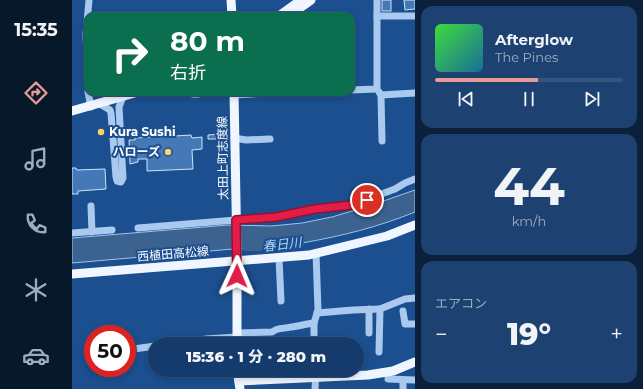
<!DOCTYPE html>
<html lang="ja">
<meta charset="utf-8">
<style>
body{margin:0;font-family:Montserrat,"Noto Sans JP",sans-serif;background:#1d4271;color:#f1f3f6;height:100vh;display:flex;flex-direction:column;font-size:15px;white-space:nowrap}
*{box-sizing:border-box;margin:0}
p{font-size:13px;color:#9dadc1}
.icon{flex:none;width:22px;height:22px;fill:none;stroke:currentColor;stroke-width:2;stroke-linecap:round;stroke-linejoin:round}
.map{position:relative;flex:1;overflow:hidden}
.side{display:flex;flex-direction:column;gap:6px;padding:6px;background:#0b203b;width:228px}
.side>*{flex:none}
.guide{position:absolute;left:12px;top:12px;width:271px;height:84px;border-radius:12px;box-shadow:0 2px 6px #0003,0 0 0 1px #33557e;background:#0b6e4f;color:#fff;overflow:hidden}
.speed{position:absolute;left:12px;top:325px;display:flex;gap:8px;font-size:20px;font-weight:700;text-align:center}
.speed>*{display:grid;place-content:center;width:52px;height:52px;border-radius:50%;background:#143b6b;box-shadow:0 2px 6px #0003,0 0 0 1px #33557e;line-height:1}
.speed .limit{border:6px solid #d22;background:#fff;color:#111}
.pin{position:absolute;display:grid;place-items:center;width:34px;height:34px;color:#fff;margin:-17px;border:2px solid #fff;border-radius:50%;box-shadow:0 1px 4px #0007}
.me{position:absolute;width:44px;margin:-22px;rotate:1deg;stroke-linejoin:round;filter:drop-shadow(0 0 3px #0008)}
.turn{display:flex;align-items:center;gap:14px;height:84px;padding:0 20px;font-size:18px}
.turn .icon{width:52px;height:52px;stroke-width:2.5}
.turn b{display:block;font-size:28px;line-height:34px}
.big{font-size:30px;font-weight:800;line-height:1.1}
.side .widget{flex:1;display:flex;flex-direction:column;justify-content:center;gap:6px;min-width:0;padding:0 14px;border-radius:12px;background:#1d4271}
.side .dial{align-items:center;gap:0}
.dial b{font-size:52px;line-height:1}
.song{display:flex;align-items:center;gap:12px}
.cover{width:48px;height:48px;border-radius:6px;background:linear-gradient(135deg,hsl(120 70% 55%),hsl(200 70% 35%))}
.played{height:4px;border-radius:2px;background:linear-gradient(90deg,#e69b98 55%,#33557e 55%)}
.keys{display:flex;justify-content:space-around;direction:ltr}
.heat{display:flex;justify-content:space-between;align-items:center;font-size:22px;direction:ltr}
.trip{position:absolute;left:76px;top:337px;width:216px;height:40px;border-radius:20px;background:#143b6b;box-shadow:0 2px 6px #0003,0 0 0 1px #33557e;font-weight:800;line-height:40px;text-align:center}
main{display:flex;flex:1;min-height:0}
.menu{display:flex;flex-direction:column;width:72px;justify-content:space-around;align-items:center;background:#08182b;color:#9dadc1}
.menu .icon{width:28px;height:28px}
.menu .on{color:#e69b98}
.menu b{font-size:18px;color:#f1f3f6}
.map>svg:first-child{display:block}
.water{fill:#3c6290;stroke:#9cc4f0}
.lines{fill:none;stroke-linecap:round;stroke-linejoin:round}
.river{stroke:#3c6290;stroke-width:8}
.building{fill:#4478b7;stroke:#cfe3fa}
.minor{stroke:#a9c9ee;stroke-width:7}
.major{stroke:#f0f6ff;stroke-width:9}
.route-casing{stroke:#92132f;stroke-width:10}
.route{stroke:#e11d48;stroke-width:7}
.poi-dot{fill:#ffd166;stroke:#1b4f8f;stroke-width:1.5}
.labels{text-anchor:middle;stroke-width:4;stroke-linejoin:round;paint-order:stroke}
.poi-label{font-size:12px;font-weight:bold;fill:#fff;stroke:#1b4f8f;text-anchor:start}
.street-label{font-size:12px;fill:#fff;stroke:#1b4f8f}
.water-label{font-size:13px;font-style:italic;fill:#b5d3f5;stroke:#1b4f8f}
</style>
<main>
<nav class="menu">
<b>15:35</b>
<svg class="icon on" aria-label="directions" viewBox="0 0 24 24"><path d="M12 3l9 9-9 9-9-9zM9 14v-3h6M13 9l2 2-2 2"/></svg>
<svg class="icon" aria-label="music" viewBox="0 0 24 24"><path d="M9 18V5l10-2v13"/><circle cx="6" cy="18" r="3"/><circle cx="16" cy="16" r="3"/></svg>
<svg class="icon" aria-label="phone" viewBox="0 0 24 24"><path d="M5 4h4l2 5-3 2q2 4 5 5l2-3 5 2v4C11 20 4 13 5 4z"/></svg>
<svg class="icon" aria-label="climate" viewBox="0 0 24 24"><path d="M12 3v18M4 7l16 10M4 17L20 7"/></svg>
<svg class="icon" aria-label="car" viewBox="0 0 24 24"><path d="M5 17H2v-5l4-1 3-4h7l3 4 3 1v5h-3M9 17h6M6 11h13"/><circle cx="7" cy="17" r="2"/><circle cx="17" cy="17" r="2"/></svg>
</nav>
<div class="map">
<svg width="343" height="389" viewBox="0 0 343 389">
<rect width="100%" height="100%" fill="#1b4f8f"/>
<path class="water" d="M343,190v22c-37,15 -73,24 -113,31l-230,20v-25l156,-13 44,1 30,-3 30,-6 40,-12z"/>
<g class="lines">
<polyline class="river" points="174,247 186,247 228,243"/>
</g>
<g class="building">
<rect x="310" y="0" width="9" height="11"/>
<polygon points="332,0 343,0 343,9 333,10"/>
<rect x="120" y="92" width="7" height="5"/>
<polygon points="150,134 150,139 136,139 136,135"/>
<polygon points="79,135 87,135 87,137 119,135 120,138 130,137 130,149 120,150 121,169 75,171 75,159 66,159 66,162 58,164 57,140 63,140 63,138 79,137"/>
<polygon points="0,168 4,168 5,170 33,169 34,189 6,191 6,194 0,194"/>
</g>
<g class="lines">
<g class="minor">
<polyline points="305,16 343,16"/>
<polyline points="16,83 14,34 17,0"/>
<polyline points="279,90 305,89 305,0"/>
<polyline points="16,92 19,107"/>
<polyline points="307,92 309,95 343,93"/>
<polyline points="162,95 212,92"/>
<polyline points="309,95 310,141"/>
<polyline points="28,104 38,110 39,113 44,177 45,181 49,182 51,178 47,107 51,97"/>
<polyline points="162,138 174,140 198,139"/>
<polyline points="19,206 20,232"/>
<polyline points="66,228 164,220 187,219 228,213 243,209 280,205 323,189 333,183 343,179"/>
<polyline points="0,233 40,230"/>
<polyline points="207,258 209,301"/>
<polyline points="297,309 297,333"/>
<polyline points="331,311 333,324 343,324"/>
<polyline points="245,313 281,310 308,309"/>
<path d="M165,333l35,-1c6,-5 12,-3 19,-5 8,-1 15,-3 23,-4"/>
<polyline points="103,344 119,343 134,339 165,337"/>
<polyline points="242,344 242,323 246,310 244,253"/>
<polyline points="55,350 83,346"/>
<polyline points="307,352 308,309 333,299 343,298"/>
<polyline points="317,372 316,379 343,380"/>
<polyline points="331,380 331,389"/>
<polyline points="243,389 244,370"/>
</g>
<g class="major">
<polyline points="159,0 160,16"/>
<polyline points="225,10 239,0"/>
<polyline points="207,16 229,0"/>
<polyline points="162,92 165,256 165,344"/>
<polyline points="0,111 66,92"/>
<polyline points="0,274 237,255 315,236 343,225"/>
<polyline points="165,370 168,389"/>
<polyline points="167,381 296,375 321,371 343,362"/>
</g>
</g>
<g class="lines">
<g class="route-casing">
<polyline id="route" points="165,276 164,220 204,217 243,209 280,205 295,200"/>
</g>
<use href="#route" class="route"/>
</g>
<g class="poi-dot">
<circle cx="29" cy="132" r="4"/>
<circle cx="96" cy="152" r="4"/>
</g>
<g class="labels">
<g class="poi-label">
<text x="37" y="136">Kura Sushi</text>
<text x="88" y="156" text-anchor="end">ハローズ</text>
</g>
<g class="street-label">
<text transform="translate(151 158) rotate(-91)" y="4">太田上町志度線</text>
<text transform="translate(101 254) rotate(-5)" y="4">西植田高松線</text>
</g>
<g class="water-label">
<text transform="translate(210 244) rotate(-7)" y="5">春日川</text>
</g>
</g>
</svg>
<div class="speed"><div class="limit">50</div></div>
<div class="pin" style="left:295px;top:200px;background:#d93025"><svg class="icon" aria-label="arrive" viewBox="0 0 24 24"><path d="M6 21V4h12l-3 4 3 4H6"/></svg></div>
<svg class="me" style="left:165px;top:276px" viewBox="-20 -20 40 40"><path d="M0-17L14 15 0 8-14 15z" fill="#e11d48" stroke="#fff" stroke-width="4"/></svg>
<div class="trip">15:36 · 1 分 · 280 m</div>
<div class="guide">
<div class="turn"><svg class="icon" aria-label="right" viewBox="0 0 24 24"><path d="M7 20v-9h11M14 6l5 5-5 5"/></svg><div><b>80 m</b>右折</div></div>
</div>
</div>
<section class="side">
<div class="widget">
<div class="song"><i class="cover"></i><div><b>Afterglow</b><p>The Pines</p></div></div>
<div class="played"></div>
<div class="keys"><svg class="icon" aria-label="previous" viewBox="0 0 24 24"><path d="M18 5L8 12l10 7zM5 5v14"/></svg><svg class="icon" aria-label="pause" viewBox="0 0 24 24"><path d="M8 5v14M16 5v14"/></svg><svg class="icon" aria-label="next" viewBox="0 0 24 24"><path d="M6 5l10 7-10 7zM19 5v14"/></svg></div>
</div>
<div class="widget dial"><b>44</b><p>km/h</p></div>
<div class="widget"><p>エアコン</p>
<div class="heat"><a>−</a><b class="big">19°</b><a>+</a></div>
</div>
</section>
</main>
